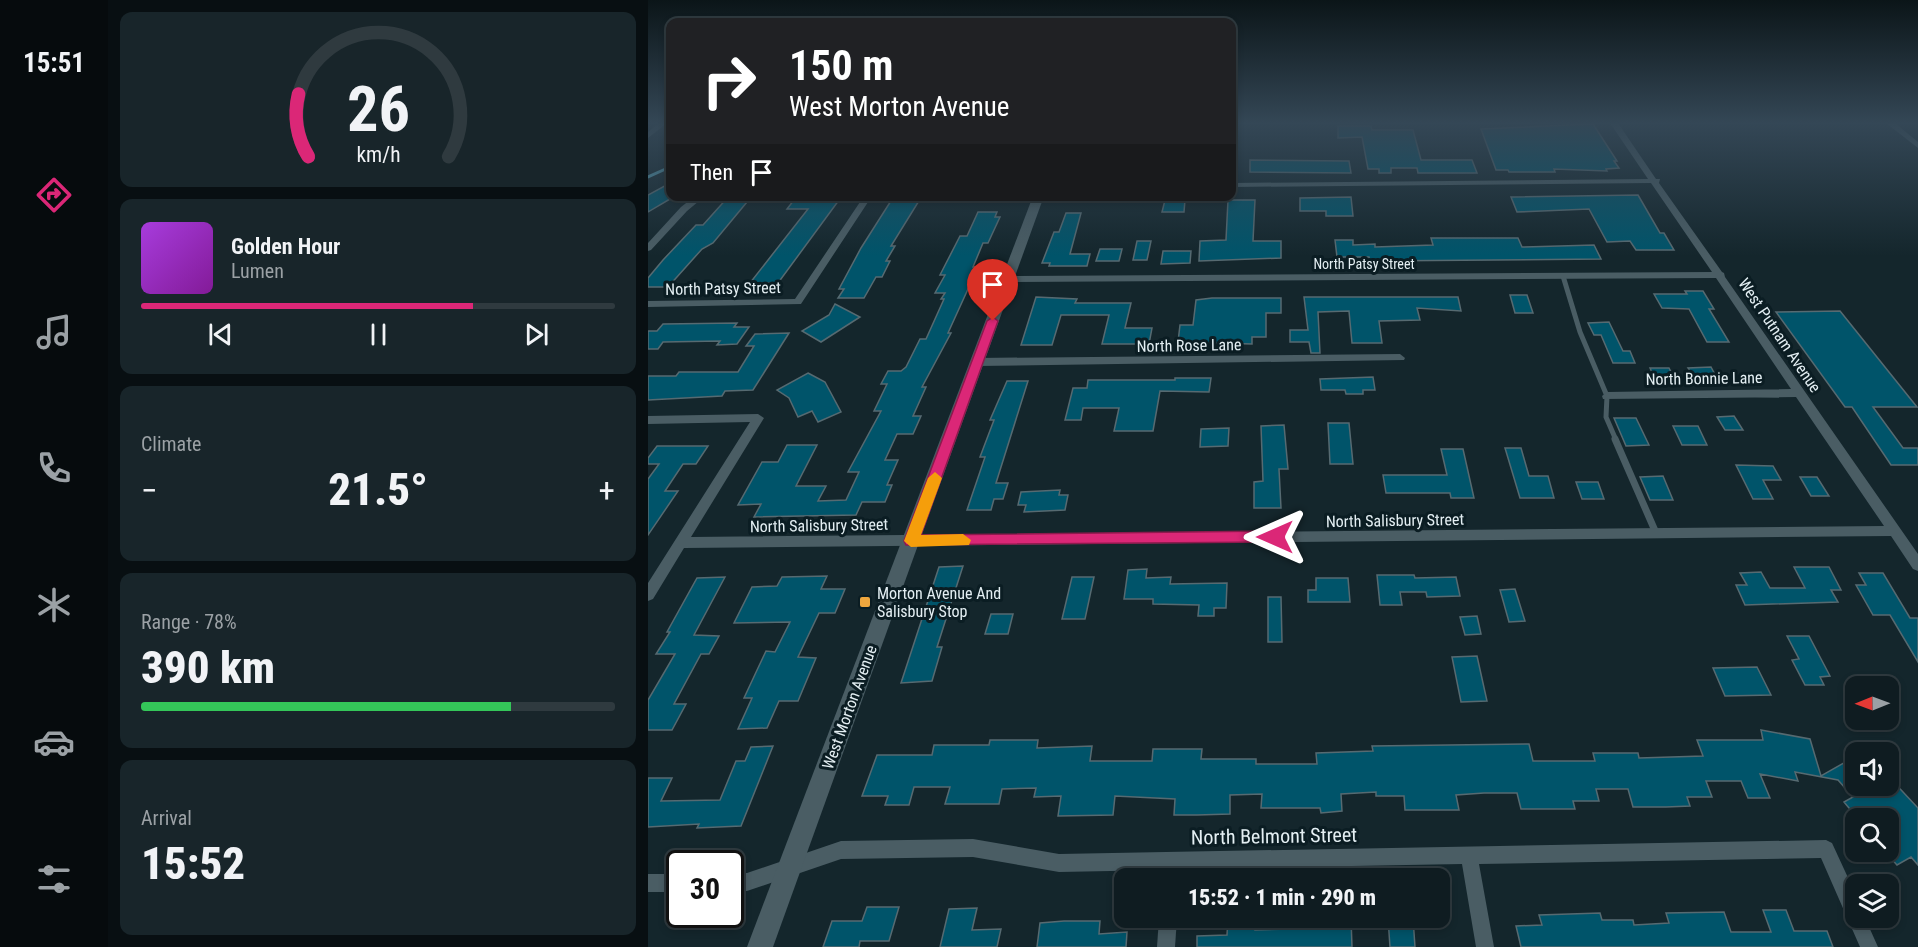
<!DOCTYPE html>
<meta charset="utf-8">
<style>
body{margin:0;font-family:"Roboto Condensed",sans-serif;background:#18252a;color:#f1f3f6;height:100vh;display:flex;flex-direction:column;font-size:22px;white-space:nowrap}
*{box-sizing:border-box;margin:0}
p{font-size:20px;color:#9ba1a5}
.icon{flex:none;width:33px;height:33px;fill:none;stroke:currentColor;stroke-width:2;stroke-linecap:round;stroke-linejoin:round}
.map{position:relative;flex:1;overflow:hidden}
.sheet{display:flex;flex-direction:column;gap:12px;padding:12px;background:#080f12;width:540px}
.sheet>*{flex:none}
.top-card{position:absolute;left:18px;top:18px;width:570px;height:183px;border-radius:12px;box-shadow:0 3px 9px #0003,0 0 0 2px #2f3a3f;background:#202124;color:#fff;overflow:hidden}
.needle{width:39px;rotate:269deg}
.buttons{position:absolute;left:1197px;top:676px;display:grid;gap:12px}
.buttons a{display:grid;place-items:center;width:54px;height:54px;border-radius:12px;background:#0f1c21;box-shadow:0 3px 9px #0003,0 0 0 2px #2f3a3f;font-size:30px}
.speed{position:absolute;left:18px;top:850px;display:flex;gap:12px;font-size:30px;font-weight:700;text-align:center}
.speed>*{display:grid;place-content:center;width:78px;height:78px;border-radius:50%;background:#0f1c21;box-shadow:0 3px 9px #0003,0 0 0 2px #2f3a3f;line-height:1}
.speed .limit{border:3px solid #111;border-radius:9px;background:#fff;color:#111}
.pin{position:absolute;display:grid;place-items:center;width:51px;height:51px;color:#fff;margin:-62px -26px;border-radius:50% 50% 50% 0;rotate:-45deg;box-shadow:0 0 6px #0007}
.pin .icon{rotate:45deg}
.me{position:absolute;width:66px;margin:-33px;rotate:270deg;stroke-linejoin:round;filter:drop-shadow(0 0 4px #0008)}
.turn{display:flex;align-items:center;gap:21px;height:126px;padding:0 24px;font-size:27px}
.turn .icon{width:78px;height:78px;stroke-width:2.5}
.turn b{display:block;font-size:42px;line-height:51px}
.then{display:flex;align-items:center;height:57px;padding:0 24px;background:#0003;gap:12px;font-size:22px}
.big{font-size:45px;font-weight:800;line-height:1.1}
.sheet .card{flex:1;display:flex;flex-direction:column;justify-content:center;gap:9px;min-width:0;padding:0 21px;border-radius:12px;background:#18252a}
.sheet .dial{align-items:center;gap:0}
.dial svg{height:156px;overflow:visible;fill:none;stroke:#2f3a3f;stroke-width:7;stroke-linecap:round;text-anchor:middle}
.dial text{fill:#f1f3f6;stroke:none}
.song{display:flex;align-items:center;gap:18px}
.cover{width:72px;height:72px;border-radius:9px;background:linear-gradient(135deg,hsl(280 70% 55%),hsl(290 70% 35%))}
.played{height:6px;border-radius:3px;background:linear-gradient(90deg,#db2777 70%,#2f3a3f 70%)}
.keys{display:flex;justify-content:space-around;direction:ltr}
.heat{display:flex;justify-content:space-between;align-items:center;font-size:33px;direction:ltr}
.charge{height:9px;border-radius:4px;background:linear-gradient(90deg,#34c759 78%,#2f3a3f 0)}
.trip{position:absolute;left:466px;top:868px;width:336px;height:60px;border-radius:12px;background:#0f1c21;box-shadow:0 3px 9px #0003,0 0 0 2px #2f3a3f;font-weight:800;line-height:60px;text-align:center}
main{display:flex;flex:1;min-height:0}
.menu{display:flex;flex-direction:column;width:108px;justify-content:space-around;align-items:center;background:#060b0d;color:#9ba1a5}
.menu .icon{width:42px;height:42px}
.menu .active{color:#db2777}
.menu b{font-size:27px;color:#f1f3f6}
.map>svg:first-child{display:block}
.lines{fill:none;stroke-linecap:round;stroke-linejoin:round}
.stream{stroke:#56a1b6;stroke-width:3}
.building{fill:#00546a;stroke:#566a71;stroke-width:1.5}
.service-far1{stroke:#4a5d64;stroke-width:5}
.service{stroke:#4a5d64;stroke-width:7}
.minor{fill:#4a5d64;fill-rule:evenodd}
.secondary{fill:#4a5d64;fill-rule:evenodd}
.route{fill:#db2777;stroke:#8e194d;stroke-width:1.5}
.slow{fill:#f59e0b}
.poi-dot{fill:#efa73e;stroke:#0b1d23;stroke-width:2}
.labels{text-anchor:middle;stroke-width:6;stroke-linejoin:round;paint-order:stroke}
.far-street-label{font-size:14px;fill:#e4eff3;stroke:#0b1d23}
.street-label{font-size:16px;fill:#e4eff3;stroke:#0b1d23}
.poi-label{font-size:16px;fill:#e4eff3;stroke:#0b1d23;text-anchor:start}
.near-street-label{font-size:20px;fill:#e4eff3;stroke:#0b1d23}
</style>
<main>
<nav class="menu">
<b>15:51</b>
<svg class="icon active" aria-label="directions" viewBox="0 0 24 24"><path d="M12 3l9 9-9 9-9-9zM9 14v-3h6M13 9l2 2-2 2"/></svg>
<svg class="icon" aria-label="music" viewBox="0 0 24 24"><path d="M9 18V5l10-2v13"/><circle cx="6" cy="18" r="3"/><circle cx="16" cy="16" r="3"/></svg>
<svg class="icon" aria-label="phone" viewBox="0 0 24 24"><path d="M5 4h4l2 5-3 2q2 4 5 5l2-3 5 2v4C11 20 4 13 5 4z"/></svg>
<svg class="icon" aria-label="climate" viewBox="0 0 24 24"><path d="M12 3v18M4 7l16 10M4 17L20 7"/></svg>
<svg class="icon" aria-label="car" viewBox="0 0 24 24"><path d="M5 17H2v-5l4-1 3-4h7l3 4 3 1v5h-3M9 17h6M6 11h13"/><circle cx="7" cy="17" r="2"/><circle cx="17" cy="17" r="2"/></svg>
<svg class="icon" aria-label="filters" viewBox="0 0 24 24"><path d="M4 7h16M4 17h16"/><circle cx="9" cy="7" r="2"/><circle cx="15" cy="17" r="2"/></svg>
</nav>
<section class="sheet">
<div class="card dial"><svg viewBox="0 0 100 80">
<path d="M14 69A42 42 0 1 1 86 69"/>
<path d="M14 69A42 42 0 0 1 9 37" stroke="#db2777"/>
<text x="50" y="56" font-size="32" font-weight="700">26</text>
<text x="50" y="72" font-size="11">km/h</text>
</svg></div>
<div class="card">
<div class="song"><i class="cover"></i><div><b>Golden Hour</b><p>Lumen</p></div></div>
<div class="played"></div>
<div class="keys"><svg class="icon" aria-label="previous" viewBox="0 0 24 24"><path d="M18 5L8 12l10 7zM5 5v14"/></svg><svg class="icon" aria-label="pause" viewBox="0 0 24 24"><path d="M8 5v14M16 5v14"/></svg><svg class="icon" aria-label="next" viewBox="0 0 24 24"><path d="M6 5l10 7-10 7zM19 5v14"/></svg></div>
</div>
<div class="card"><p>Climate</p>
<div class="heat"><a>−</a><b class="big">21.5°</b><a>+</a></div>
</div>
<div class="card"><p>Range · 78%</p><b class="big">390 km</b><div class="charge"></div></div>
<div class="card"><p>Arrival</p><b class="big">15:52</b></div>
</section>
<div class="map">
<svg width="1270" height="947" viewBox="0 0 1270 947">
<rect width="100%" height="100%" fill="#14262c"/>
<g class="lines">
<polyline class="stream" points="0,177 22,167"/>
</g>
<g class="building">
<polygon points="945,124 969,161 966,161 971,168 958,169 959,171 906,169 907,172 861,172 860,170 848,170 833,129"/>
<polygon points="690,126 723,126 724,130 765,130 773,160 824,160 829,173 770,173 769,168 743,168 743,173 731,173 731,169 720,169 714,137 690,138"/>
<polygon points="602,160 701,161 703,173 602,172"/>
<polygon points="22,183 22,199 0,212 0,195"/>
<polygon points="990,195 1012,233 1016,233 1026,250 988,250 982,241 959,242 941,209 869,212 863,197"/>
<polygon points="81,196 104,196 65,243 54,249 20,287 0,287 0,278 15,260 48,225 55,225"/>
<polygon points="149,196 194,196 130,283 102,283 160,209 139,209"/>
<polygon points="246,196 274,196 243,246 247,246 238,261 242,261 234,277 228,277 216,298 190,298 196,289 191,289 213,248"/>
<polygon points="703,197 705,216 678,216 678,211 652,211 652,198"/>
<polygon points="517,200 537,200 536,212 514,212"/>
<polygon points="580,200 607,200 605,241 633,241 633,258 551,261 552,241 578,240"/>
<polygon points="330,212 349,212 347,217 352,217 340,243 335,243 325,267 330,267 300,333 303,333 274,387 278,387 265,416 273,416 265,434 249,434 237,460 250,460 239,485 244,485 237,502 214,502 208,515 106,517 113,504 90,505 114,462 130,462 139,445 169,445 148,486 178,486 170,501 198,500 211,472 200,472 233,411 226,411 239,384 233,384 240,371 253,371 258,367 272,339 278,339 296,299 293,299 297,293 287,293 297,275 292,275 312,236 319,236"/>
<polygon points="418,213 433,213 422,254 442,254 439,266 401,266 402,263 394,263 406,232 411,232"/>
<polygon points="783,238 870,238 874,247 946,245 953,259 722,261 721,257 689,257 687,240 705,240 705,245 727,244 727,247 785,245"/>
<polygon points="489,241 503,241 499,260 485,260"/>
<polygon points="452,249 474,249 471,261 448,261"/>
<polygon points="515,251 543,251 542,263 513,264"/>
<polygon points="1037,291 1055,291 1066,309 1061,309 1081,342 1059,342 1041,309 1014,308 1006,294 1039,294"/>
<polygon points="862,295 879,295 885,313 867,313"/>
<polygon points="388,297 429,299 427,303 483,303 477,328 504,328 501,344 454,344 461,315 413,315 404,345 373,345"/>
<polygon points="656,297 810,297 813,311 769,308 772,320 731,321 734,343 704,343 701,311 670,312 672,353 663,353 661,342 642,342 642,330 660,330"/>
<polygon points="564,298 633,298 633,313 618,313 618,337 604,337 604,344 530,342 532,325 545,325 548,300"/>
<polygon points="187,304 212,317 173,342 154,331 181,315"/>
<polygon points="1192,311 1269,407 1225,407 1255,448 1270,448 1270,465 1243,465 1204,407 1197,407 1128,312"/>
<polygon points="961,322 975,351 982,351 987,363 965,363 953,335 946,335 940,323"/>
<polygon points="89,323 86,327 101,327 89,344 69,345 72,341 15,342 10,349 0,349 0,331 9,331 15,324"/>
<polygon points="141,333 105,390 77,391 74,396 0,400 0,376 28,376 31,372 90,372 106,346 98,346 107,334"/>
<polygon points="1063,367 1070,380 1048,380 1040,368"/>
<polygon points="1002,368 1021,368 1027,380 1008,381"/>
<polygon points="160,373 177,382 193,412 170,422 164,411 150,417 141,398 129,390"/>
<polygon points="725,377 727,390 715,390 715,394 698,394 697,390 673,390 672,379"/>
<polygon points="527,378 563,378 561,392 512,391 505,431 466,431 471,408 435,408 433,420 417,420 425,388 439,388 440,380 527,380"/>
<polygon points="359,381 380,381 348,483 360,483 355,499 346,499 343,510 319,510 337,457 332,457 346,420 342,420"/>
<polygon points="1086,416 1095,430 1077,430 1069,417"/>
<polygon points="966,418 988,418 1001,445 978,446"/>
<polygon points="680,423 701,423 705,464 682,464"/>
<polygon points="636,425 640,469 631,469 633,508 606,508 606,482 615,481 613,426"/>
<polygon points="1025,426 1050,426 1059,445 1034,445"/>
<polygon points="581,428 580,446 552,447 553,429"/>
<polygon points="9,446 60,446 48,464 35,464 17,491 30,491 0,535 0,479 11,464 0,464 0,458"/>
<polygon points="857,448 873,448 881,476 900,476 906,498 872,498"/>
<polygon points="793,449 815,449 826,498 803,498 802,493 738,493 735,475 799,475"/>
<polygon points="1088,465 1125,466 1133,480 1115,480 1125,499 1105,499"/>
<polygon points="1015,476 1025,500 1002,500 992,477"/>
<polygon points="1152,477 1169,477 1181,496 1163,496"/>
<polygon points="928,482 950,482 956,499 934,499"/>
<polygon points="412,490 411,495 420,495 417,510 376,512 378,505 370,505 373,492"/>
<polygon points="315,566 289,647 294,647 284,681 253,683 291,567"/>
<polygon points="1146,567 1181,567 1193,590 1183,590 1190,602 1097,605 1088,585 1099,585 1092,573 1113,572 1122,588 1157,588"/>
<polygon points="499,569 498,578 523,577 522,584 579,583 578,608 566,608 566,616 550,616 551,605 505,604 505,599 476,599 480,570"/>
<polygon points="1211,573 1235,573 1262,618 1270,618 1270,662 1242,615 1225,615 1208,585 1218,585"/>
<polygon points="729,575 766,575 767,578 808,577 812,596 779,597 778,592 752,592 754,605 732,605"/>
<polygon points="179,576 173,589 197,589 187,613 171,613 150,657 168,658 150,701 131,701 119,728 90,729 104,698 96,698 110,668 118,651 127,652 142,622 86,623 104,587 129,586 134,577"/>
<polygon points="77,577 46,635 71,636 61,654 53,654 26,704 38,704 24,730 0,730 0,700 27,654 8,654 22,632 19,632 49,578"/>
<polygon points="424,577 446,577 437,619 414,619"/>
<polygon points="668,578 700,578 702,602 660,602 660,590 668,590"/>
<polygon points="867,589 877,621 861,622 852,590"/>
<polygon points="620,597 633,597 634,642 620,642"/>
<polygon points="343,614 365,614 360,634 337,634"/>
<polygon points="829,616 833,634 817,635 812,617"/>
<polygon points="1139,636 1161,636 1182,676 1172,677 1176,685 1157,685 1144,660 1151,659"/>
<polygon points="829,656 839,701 813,702 804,657"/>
<polygon points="1109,667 1123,695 1077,696 1065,668"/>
<polygon points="1113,730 1162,739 1173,776 1208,756 1208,786 1240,786 1240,776 1270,808 1270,865 1263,857 1249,865 1240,855 1240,819 1210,819 1196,802 1205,797 1190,780 1147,772 1150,781 1112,774 1122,798 1100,798 1093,781 1058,781 1064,797 1039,797 1042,806 1018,807 985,807 980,789 948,789 951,801 925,801 927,809 873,809 869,793 836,793 808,795 811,810 757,810 756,796 728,796 728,792 693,794 694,811 673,813 672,808 613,808 614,794 582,795 582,814 549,815 526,815 527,799 467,796 465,815 410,816 413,796 386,797 388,788 354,789 351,804 297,804 302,787 266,787 261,805 237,805 240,796 214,796 229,755 284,755 286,745 341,745 342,740 390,740 389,748 444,746 442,761 504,761 505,749 554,749 553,759 608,759 608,764 669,764 668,753 725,751 724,746 881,744 885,761 947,761 945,753 990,753 991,758 1055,756 1049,740 1115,740"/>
<polygon points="125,746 93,826 49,828 51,824 0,827 0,778 24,778 13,801 72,800 88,761 97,761 103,747"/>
<polygon points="219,907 251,907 241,941 212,941 211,947 175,947 184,921 214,921"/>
<polygon points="329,908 324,930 353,929 349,947 292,947 301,909"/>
<polygon points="1115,910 1138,910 1146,931 1179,931 1185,947 873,947 868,926 894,925 891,915 952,913 954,920 985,920 986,925 1021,923 1018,913 1076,912 1083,932 1123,932"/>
<polygon points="580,918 607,918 607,930 641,929 641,919 703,918 704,947 549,947 549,936 579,935"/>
<polygon points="740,918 765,918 767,947 742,947"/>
<polygon points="416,921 452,921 451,934 479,932 478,947 389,947 392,923"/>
</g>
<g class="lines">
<polyline class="service-far1" points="915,276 932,332 959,396 958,417 968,440"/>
<polyline class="service" points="967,439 1008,533"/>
<g class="minor">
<polygon points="11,123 19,123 0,138 0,132"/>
<polygon points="962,123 970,123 1008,179 1012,179 1011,183 1074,272 1076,273 1077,277 1270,554 1270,571 1265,569 1243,536 36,548 5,599 0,601 0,583 102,422 0,424 0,416 110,414 116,418 43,537 1236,526 1148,397 955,399 954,396 959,392 1143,389 1068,278 360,282 355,279 360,276 1064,272 1003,183 584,187 584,183 1000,179"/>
<polygon points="1238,123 1247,123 1270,142 1270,148"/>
<polygon points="47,196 57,196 39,211 3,250 0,251 0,243 33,207"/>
<polygon points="216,196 224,196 153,304 0,307 0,301 147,299"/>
<polygon points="752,354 757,358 756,360 329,366 324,362 329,358"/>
<polygon points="325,839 411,854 1178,840 1184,843 1208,895 1208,918 1217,918 1230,947 1212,947 1173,858 831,864 846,947 828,947 814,864 532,869 532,879 514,879 515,870 411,872 325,857 193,859 99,891 82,891 82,873 99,873 193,841"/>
<rect x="0" y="874" width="32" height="18"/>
<polygon points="511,918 529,918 527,947 509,947"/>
</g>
<polygon class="secondary" points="385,196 396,196 125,947 99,947"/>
</g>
<linearGradient id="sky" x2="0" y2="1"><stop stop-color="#0b1518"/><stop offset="0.48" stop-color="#344756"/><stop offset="1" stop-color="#344756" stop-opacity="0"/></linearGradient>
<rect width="1270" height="256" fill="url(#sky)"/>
<polygon class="route" points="345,317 350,321 273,535 627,531 634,537 632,542 258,545 256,541 339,321"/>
<polygon class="slow" points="287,472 294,478 273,535 315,534 323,540 321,545 263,547 256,541 280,478"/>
<rect class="poi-dot" x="211" y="596" width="12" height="12" rx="3"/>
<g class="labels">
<g class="far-street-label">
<text x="716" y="269">North Patsy Street</text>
</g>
<g class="street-label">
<text transform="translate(75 288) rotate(-1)" y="6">North Patsy Street</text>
<text transform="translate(1132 335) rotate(56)" y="6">West Putnam Avenue</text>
<text transform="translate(541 345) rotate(-1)" y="6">North Rose Lane</text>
<text transform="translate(1056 378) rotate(-1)" y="6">North Bonnie Lane</text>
<text transform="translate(747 520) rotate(-1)" y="6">North Salisbury Street</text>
<text transform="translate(171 525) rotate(-1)" y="6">North Salisbury Street</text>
<text transform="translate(201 707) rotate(-70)" y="6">West Morton Avenue</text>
</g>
<g class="poi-label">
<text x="229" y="599">Morton Avenue And<tspan x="229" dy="18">Salisbury Stop</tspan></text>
</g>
<g class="near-street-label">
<text transform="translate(626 836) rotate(-1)" y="7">North Belmont Street</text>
</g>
</g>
</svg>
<div class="buttons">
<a><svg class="needle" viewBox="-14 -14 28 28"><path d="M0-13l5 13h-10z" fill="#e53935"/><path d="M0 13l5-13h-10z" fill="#9ba1a5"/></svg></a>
<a><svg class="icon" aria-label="sound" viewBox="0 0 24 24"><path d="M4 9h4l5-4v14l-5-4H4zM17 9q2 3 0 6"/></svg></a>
<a><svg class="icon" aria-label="search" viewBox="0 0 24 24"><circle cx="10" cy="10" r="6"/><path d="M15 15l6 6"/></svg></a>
<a><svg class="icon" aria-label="layers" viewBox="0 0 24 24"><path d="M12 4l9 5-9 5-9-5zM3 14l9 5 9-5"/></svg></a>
</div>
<div class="speed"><div class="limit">30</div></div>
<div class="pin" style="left:345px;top:321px;background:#d93025"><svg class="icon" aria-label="arrive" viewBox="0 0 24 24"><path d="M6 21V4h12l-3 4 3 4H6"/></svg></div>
<svg class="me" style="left:627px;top:537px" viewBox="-20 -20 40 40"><path d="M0-17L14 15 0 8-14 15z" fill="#db2777" stroke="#fff" stroke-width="4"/></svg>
<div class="trip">15:52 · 1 min · 290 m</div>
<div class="top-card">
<div class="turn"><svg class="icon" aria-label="right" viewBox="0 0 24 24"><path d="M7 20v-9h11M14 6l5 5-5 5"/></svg><div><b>150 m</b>West Morton Avenue</div></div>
<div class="then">Then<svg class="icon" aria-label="arrive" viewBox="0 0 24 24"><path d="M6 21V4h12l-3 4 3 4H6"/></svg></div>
</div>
</div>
</main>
